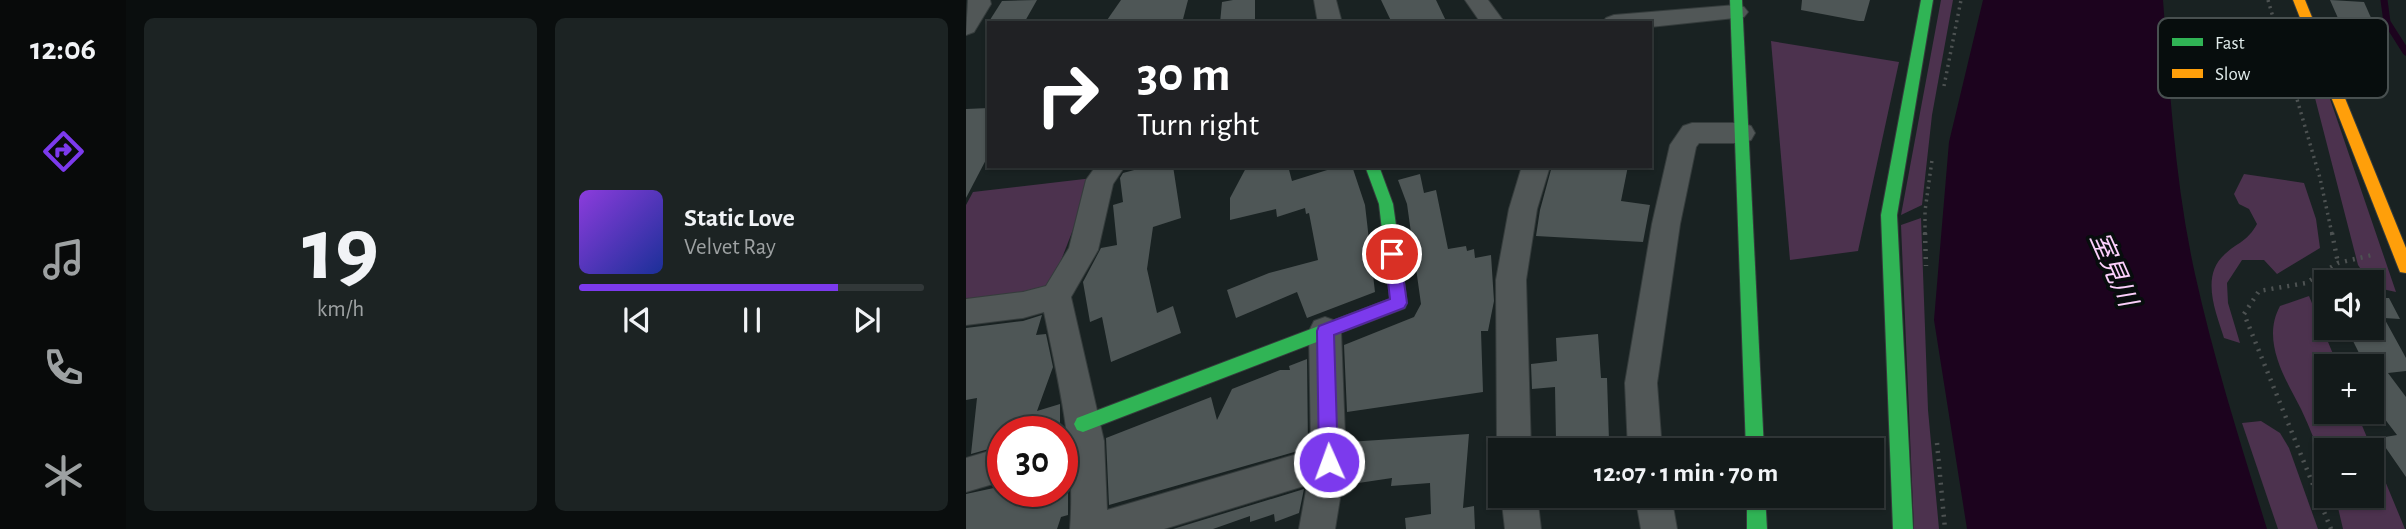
<!DOCTYPE html>
<meta charset="utf-8">
<style>
body{margin:0;font-family:"Alegreya Sans","Noto Sans JP",sans-serif;background:#1c2323;color:#f1f3f6;height:100vh;display:flex;flex-direction:column;font-size:26px;white-space:nowrap}
*{box-sizing:border-box;margin:0}
p{font-size:23px;color:#9da1a2}
.icon{flex:none;width:38px;height:38px;fill:none;stroke:currentColor;stroke-width:2;stroke-linecap:round;stroke-linejoin:round}
.map{position:relative;flex:1;overflow:hidden}
.panel{display:flex;flex-direction:column;gap:18px;padding:18px;background:#0a0e0e;width:840px}
.panel>*{flex:none}
.banner{position:absolute;left:21px;top:21px;width:665px;height:147px;border-radius:0px;box-shadow:0 2px 5px #0004,0 0 0 2px #323839;background:#202124;color:#fff;overflow:hidden}
.controls{position:absolute;left:1348px;top:270px;display:grid;gap:14px}
.controls a{display:grid;place-items:center;width:70px;height:70px;border-radius:0px;background:#131a1a;box-shadow:0 2px 5px #0004,0 0 0 2px #323839;font-size:35px}
.speed{position:absolute;left:21px;top:416px;display:flex;gap:14px;font-size:35px;font-weight:700;text-align:center}
.speed>*{display:grid;place-content:center;width:91px;height:91px;border-radius:50%;background:#131a1a;box-shadow:0 2px 5px #0004,0 0 0 2px #323839;line-height:1}
.speed .limit{border:10px solid #d22;background:#fff;color:#111}
.pin{position:absolute;display:grid;place-items:center;width:60px;height:60px;color:#fff;margin:-30px;border:4px solid #fff;border-radius:50%;box-shadow:0 2px 7px #0007}
.me{position:absolute;width:77px;margin:-38px;rotate:358deg;stroke-linejoin:round;filter:drop-shadow(0 0 5px #0008)}
.turn{display:flex;align-items:center;gap:24px;height:147px;padding:0 35px;font-size:32px}
.turn .icon{width:91px;height:91px;stroke-width:2.5}
.turn b{display:block;font-size:49px;line-height:60px}
.panel .tile{flex:1;display:flex;flex-direction:column;justify-content:center;gap:10px;min-width:0;padding:0 24px;border-radius:10px;background:#1c2323}
.panel .dial{align-items:center;gap:0}
.dial b{font-size:91px;line-height:1}
.song{display:flex;align-items:center;gap:21px}
.cover{width:84px;height:84px;border-radius:10px;background:linear-gradient(135deg,hsl(270 70% 55%),hsl(230 70% 35%))}
.played{height:7px;border-radius:4px;background:linear-gradient(90deg,#7c3aed 75%,#323839 75%)}
.keys{display:flex;justify-content:space-around;direction:ltr}
.panel .tiles{flex:1;display:grid;gap:18px;grid-template-columns:repeat(2,1fr)}
.trip{position:absolute;left:522px;top:438px;width:396px;height:70px;border-radius:0px;background:#131a1a;box-shadow:0 2px 5px #0004,0 0 0 2px #323839;font-weight:700;line-height:70px;text-align:center}
main{display:flex;flex:1;min-height:0}
.dock{display:flex;flex-direction:column;width:126px;justify-content:space-around;align-items:center;background:#080a0a;color:#9da1a2}
.dock .icon{width:49px;height:49px}
.dock .on{color:#7c3aed}
.dock b{font-size:32px;color:#f1f3f6}
.map>svg:first-child{display:block}
.green{fill:#4c324e}
.water{fill:#1c031e}
.lines{fill:none;stroke-linecap:round;stroke-linejoin:round}
.stream{stroke:#1c031e;stroke-width:7}
.building{fill:#4e5656}
.street-casing{stroke:#353c3c;stroke-width:2}
.fast-casing{stroke:#353c3c;stroke-width:2}
.slow-casing{stroke:#353c3c;stroke-width:2}
.path-far1{stroke:#4d5252;stroke-width:3.5;stroke-dasharray:2 4.5;stroke-linecap:butt}
.path{stroke:#4d5252;stroke-width:4.5;stroke-dasharray:2 6;stroke-linecap:butt}
.street{fill:#515757;fill-rule:evenodd}
.fast{fill:#30b455;fill-rule:evenodd}
.slow{fill:#ff9f0a;fill-rule:evenodd}
.route{fill:#7c3aed;stroke:#51269a;stroke-width:2}
.labels{text-anchor:middle;stroke-width:7;stroke-linejoin:round;paint-order:stroke}
.water-label{font-size:26px;font-style:italic;fill:#fcd0fc;stroke:#070d0d}
.key{fill:#070d0d;stroke:#485050;stroke-width:2}
.key-label{font-size:19px;fill:#e1eceb}
</style>
<main>
<nav class="dock">
<b>12:06</b>
<svg class="icon on" aria-label="directions" viewBox="0 0 24 24"><path d="M12 3l9 9-9 9-9-9zM9 14v-3h6M13 9l2 2-2 2"/></svg>
<svg class="icon" aria-label="music" viewBox="0 0 24 24"><path d="M9 18V5l10-2v13"/><circle cx="6" cy="18" r="3"/><circle cx="16" cy="16" r="3"/></svg>
<svg class="icon" aria-label="phone" viewBox="0 0 24 24"><path d="M5 4h4l2 5-3 2q2 4 5 5l2-3 5 2v4C11 20 4 13 5 4z"/></svg>
<svg class="icon" aria-label="climate" viewBox="0 0 24 24"><path d="M12 3v18M4 7l16 10M4 17L20 7"/></svg>
</nav>
<section class="panel">
<div class="tiles">
<div class="tile dial"><b>19</b><p>km/h</p></div>
<div class="tile">
<div class="song"><i class="cover"></i><div><b>Static Love</b><p>Velvet Ray</p></div></div>
<div class="played"></div>
<div class="keys"><svg class="icon" aria-label="previous" viewBox="0 0 24 24"><path d="M18 5L8 12l10 7zM5 5v14"/></svg><svg class="icon" aria-label="pause" viewBox="0 0 24 24"><path d="M8 5v14M16 5v14"/></svg><svg class="icon" aria-label="next" viewBox="0 0 24 24"><path d="M6 5l10 7-10 7zM19 5v14"/></svg></div>
</div>
</div>
</section>
<div class="map">
<svg width="1440" height="529" viewBox="0 0 1440 529">
<rect width="100%" height="100%" fill="#192222"/>
<g class="green">
<polygon points="975,0 987,0 966,115 956,205 935,215"/>
<polygon points="1338,28 1348,52 1430,292 1407,287 1392,265 1349,98 1336,53 1329,41"/>
<polygon points="805,41 933,62 892,251 824,260"/>
<path d="M1278,174l60,9 12,36 4,29 -43,26 -13,-14h-22l-15,23 1,20 12,40 -16,-5c-8,-26 -24,-62 1,-84 13,-12 22,-12 32,-30l-8,-15 -10,-5 -5,-10z"/>
<polygon points="127,178 84,289 0,308 0,205 7,192"/>
<polygon points="955,218 962,410 973,529 948,529 935,225"/>
<path d="M1343,296l29,70h-12v45h30l49,118h-62l-8,-34h36v-45h-45v20c-8,-21 -16,-42 -25,-61 -16,-31 -40,-68 -21,-103z"/>
<polygon points="1295,421 1314,433 1323,448 1352,529 1312,529 1276,423"/>
</g>
<path class="water" d="M1017,0h180c7,92 12,184 32,274 19,86 46,171 72,255h-300l-33,-209 15,-178z"/>
<g class="lines">
<polyline class="stream" points="1418,0 1421,22 1440,52"/>
</g>
<g class="building">
<polygon points="71,0 58,23 22,23 36,1"/>
<polygon points="155,0 222,0 216,23 139,23"/>
<polygon points="267,0 289,0 289,23 254,23 256,2"/>
<polygon points="415,0 470,0 481,23 426,23"/>
<polygon points="836,0 904,0 898,21 893,21 835,10"/>
<polygon points="1364,0 1398,2 1410,29 1375,25"/>
<polygon points="23,108 23,154 0,198 0,109"/>
<polygon points="183,166 207,166 215,218 187,227 181,269 191,313 207,306 215,333 145,362 136,317 124,322 117,282 135,248 151,245 147,205 157,202 154,178 157,173"/>
<polygon points="281,166 322,166 326,181 374,166 386,166 399,205 409,292 341,318 331,292 270,318 261,290 303,273 352,260 343,213 340,214 339,208 311,217 310,209 264,220 264,198"/>
<polygon points="586,166 662,166 655,201 684,205 677,242 570,236 574,210"/>
<polygon points="454,174 458,193 470,190 482,249 500,246 501,251 508,249 509,258 525,255 528,301 522,331 515,331 517,392 381,412 378,345 448,317 455,304 441,204 432,180"/>
<polygon points="1405,295 1407,298 1423,298 1434,319 1418,318 1440,358 1440,371 1422,373 1440,397 1440,477 1413,438 1431,435 1405,401 1405,356 1395,357 1380,327 1405,327"/>
<polygon points="76,315 70,335 80,334 87,367 71,411 94,404 94,428 80,432 37,432 37,445 5,454 11,398 0,400 0,328 57,321"/>
<polygon points="632,334 635,378 641,378 643,441 620,444 620,437 590,440 589,387 566,389 565,364 591,361 590,338"/>
<polygon points="341,359 342,448 143,505 140,438 245,397 251,420 266,389 314,370 324,370 323,366"/>
<polygon points="503,434 497,508 508,506 509,529 440,529 439,518 465,514 464,483 425,486 426,478 379,485 383,462 382,442"/>
<polygon points="37,486 37,492 96,492 96,488 102,488 102,515 95,517 91,529 0,529 0,494"/>
<polygon points="338,489 333,513 309,522 308,514 284,522 284,516 247,529 207,529"/>
</g>
<g class="lines">
<g class="street-casing">
<g id="street">
<polygon points="2,0 24,0 25,4 8,32 0,35"/>
<polygon points="348,0 370,0 376,23 352,23"/>
<polygon points="499,0 522,0 539,23 515,23"/>
<polygon points="770,5 778,7 782,12 778,17 684,27 684,23 636,23 640,18 648,15"/>
<polygon points="726,123 776,123 785,126 789,133 785,140 776,143 733,143 730,147 714,224 691,383 696,450 662,450 659,383 686,224 704,145 717,126"/>
<path d="M130,166h29l-12,18 -15,66 -27,47 33,144 3,69 204,-60 -2,-119 5,-10 11,-4 11,4 5,10 5,131 -11,67h-36l8,-44 -143,44h-94c6,-75 -11,-144 -26,-217l-21,6 -57,7v-26l57,-7 23,-6 23,-38 17,-68z"/>
<polygon points="556,166 584,166 571,209 560,280 565,450 534,450 534,457 531,450 530,280 543,209"/>
<polygon points="37,447 37,481 0,492 0,458"/>
<polygon points="535,495 571,495 575,529 539,529"/>
<polygon points="669,495 705,495 711,529 675,529"/>
</g>
</g>
<g class="fast-casing">
<g id="fast">
<polygon points="764,0 776,0 798,450 780,450"/>
<polygon points="955,0 967,0 931,215 947,529 927,529 915,215"/>
<polygon points="399,166 413,166 427,204 441,303 439,308 117,432 111,430 108,424 111,418 424,299 413,204"/>
<polygon points="781,495 799,495 801,529 781,529"/>
</g>
</g>
<g class="slow-casing">
<polygon id="slow" points="1327,0 1339,0 1440,248 1440,273 1434,272 1432,267"/>
</g>
<g class="path-far1">
<polyline points="1302,0 1354,178 1366,234"/>
<polyline points="978,86 995,0"/>
<polyline points="959,234 959,211 966,160"/>
</g>
<g class="path">
<polyline points="959,233 960,266"/>
<polyline points="1366,233 1372,263"/>
<polyline points="971,443 979,529"/>
<polyline points="1365,529 1278,314 1293,291 1340,283 1372,263 1406,255"/>
</g>
<use href="#street" class="street"/>
<use href="#fast" class="fast"/>
<use href="#slow" class="slow"/>
</g>
<polygon class="route" points="426,247 434,254 441,303 438,308 368,335 372,462 369,468 363,471 356,468 353,462 351,331 353,326 424,299 419,254"/>
<g class="labels">
<g class="water-label">
<text transform="translate(1148 269) rotate(66)" y="9">室見川</text>
</g>
</g>
<rect x="1192" y="18" width="230" height="80" rx="10" class="key"/>
<rect x="1206" y="38" width="31" height="8" fill="#30b455"/>
<rect x="1206" y="69" width="31" height="9" fill="#ff9f0a"/>
<g class="key-label">
<text x="1249" y="49">Fast</text>
<text x="1249" y="80">Slow</text>
</g>
</svg>
<div class="controls">
<a><svg class="icon" aria-label="sound" viewBox="0 0 24 24"><path d="M4 9h4l5-4v14l-5-4H4zM17 9q2 3 0 6"/></svg></a>
<a>+</a>
<a>−</a>
</div>
<div class="speed"><div class="limit">30</div></div>
<div class="pin" style="left:426px;top:254px;background:#d93025"><svg class="icon" aria-label="arrive" viewBox="0 0 24 24"><path d="M6 21V4h12l-3 4 3 4H6"/></svg></div>
<svg class="me" style="left:363px;top:462px" viewBox="-20 -20 40 40"><circle r="17" fill="#7c3aed" stroke="#fff" stroke-width="3"/><path d="M0-11L8 9 0 5-8 9z" fill="#fff"/></svg>
<div class="trip">12:07 · 1 min · 70 m</div>
<div class="banner">
<div class="turn"><svg class="icon" aria-label="right" viewBox="0 0 24 24"><path d="M7 20v-9h11M14 6l5 5-5 5"/></svg><div><b>30 m</b>Turn right</div></div>
</div>
</div>
</main>
